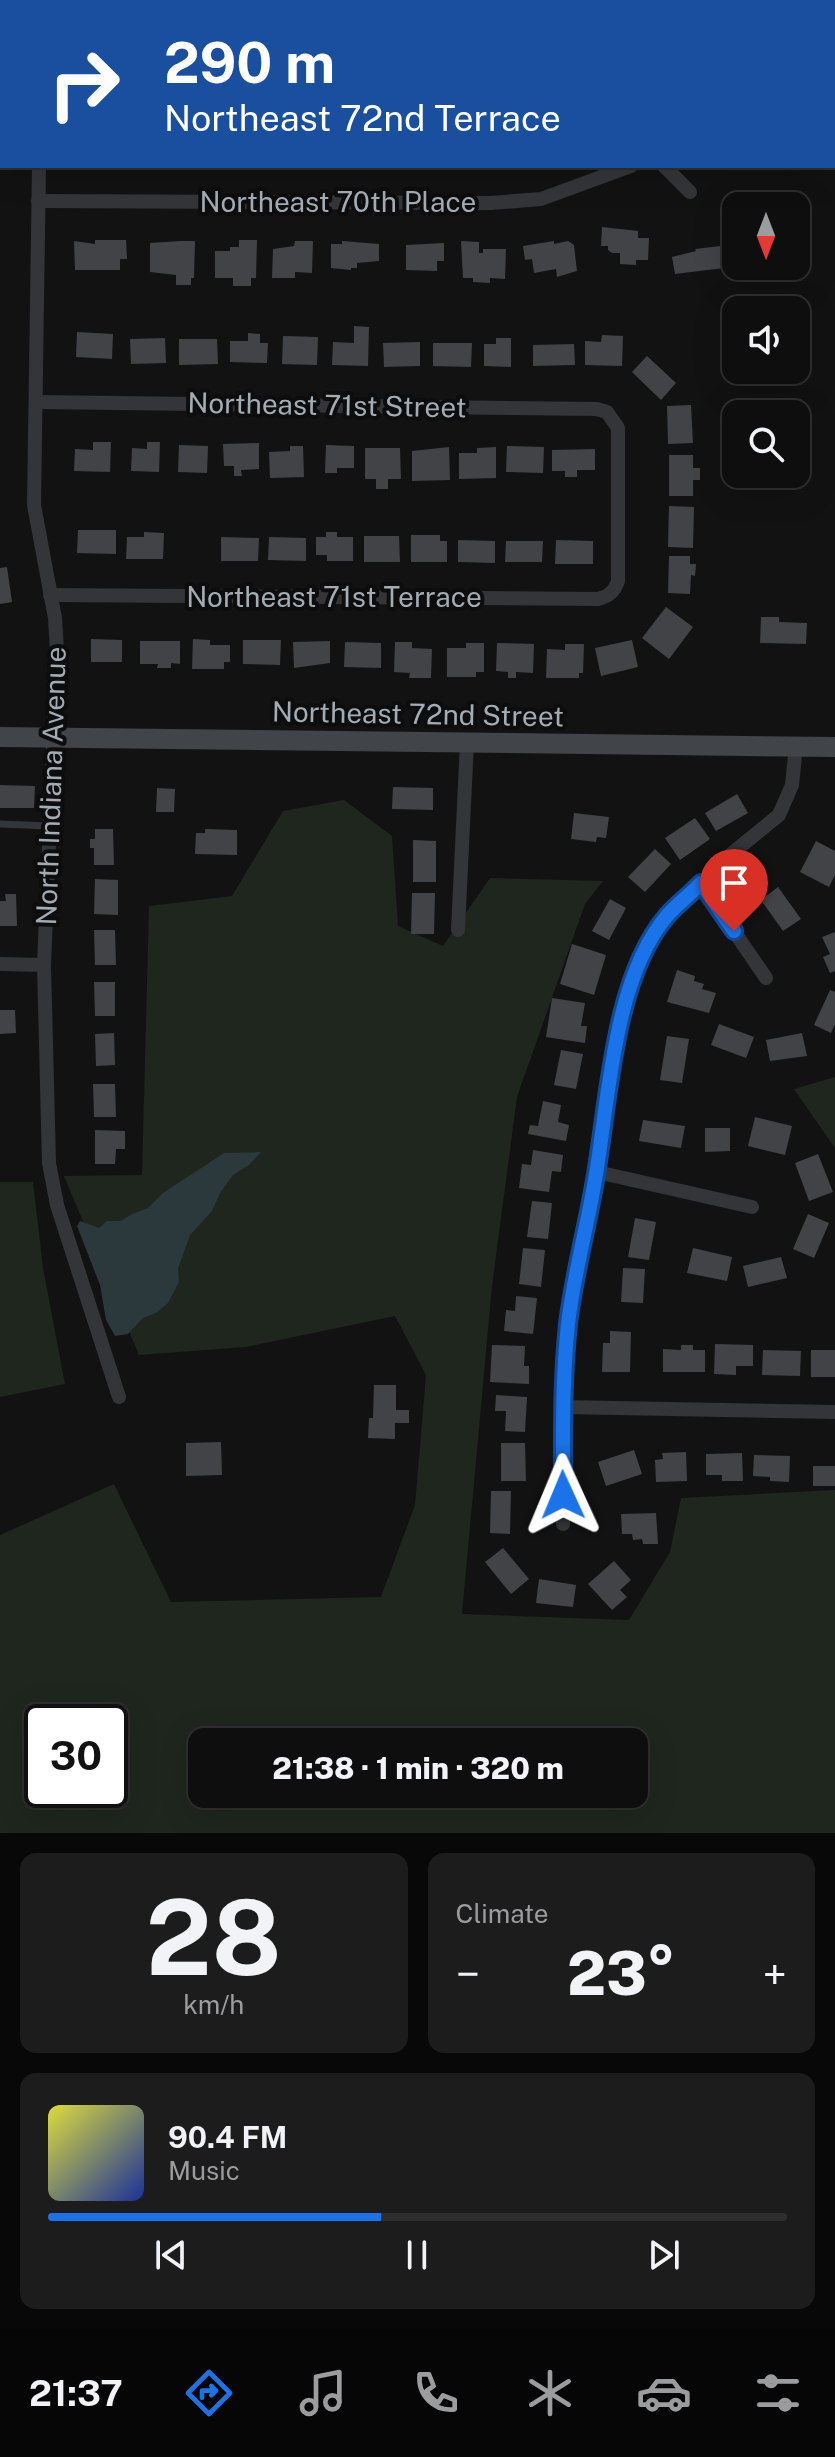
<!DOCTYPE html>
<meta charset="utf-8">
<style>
body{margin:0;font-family:"Public Sans",sans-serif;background:#1c1c1c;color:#f1f3f6;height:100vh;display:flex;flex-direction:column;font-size:30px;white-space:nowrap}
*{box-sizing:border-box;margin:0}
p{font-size:26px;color:#9b9c9e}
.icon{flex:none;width:44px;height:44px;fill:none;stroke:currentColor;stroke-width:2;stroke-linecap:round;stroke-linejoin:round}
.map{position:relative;height:1833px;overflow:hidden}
.details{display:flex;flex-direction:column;gap:20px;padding:20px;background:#080808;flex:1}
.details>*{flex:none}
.hud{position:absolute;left:0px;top:0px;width:836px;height:168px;box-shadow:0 8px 32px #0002,0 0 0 2px #2e2e2e;background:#1a4fa0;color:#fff;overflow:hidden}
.needle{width:52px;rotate:180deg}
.fabs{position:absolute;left:722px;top:192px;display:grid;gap:16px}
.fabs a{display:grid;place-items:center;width:88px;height:88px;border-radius:16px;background:#0e0e0e;box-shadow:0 8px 32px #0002,0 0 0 2px #2e2e2e;font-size:40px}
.speed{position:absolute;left:24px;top:1704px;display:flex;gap:16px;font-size:40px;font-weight:700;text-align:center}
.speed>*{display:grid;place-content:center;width:104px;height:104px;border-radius:50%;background:#0e0e0e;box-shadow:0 8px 32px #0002,0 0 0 2px #2e2e2e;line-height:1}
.speed .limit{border:4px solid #111;border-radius:12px;background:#fff;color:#111}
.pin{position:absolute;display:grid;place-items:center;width:68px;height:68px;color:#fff;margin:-82px -34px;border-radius:50% 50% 50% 0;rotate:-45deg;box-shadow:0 0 8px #0007}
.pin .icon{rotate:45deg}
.me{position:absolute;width:88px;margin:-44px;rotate:359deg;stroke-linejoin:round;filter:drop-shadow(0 0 6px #0008)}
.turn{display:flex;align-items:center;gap:28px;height:168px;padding:0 32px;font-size:36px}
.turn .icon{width:104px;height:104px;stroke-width:2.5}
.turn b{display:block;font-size:56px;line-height:68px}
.big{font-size:60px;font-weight:800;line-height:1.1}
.details .tile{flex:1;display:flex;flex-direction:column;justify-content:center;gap:12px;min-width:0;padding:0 28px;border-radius:16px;background:#1c1c1c}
.details .dial{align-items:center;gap:0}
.dial b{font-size:104px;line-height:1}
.song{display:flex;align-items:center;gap:24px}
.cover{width:96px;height:96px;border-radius:12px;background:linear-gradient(135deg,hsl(60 70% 55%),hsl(230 70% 35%))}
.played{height:8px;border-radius:4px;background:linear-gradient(90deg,#1a73e8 45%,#2e2e2e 45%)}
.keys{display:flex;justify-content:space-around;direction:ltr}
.heat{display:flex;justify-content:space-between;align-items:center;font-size:44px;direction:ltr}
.details .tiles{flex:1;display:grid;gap:20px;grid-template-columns:1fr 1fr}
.tile:last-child{grid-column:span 2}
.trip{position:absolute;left:188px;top:1728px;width:460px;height:80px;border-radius:16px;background:#0e0e0e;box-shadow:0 8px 32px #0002,0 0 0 2px #2e2e2e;font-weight:800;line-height:80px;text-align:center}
.dock{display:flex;height:128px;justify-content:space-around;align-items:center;background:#060606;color:#9b9c9e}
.dock .icon{width:56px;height:56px}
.dock .active{color:#1a73e8}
.dock b{font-size:36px;color:#f1f3f6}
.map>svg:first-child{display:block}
.green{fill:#1e261e;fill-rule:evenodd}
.water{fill:#2b383c}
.building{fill:#414346}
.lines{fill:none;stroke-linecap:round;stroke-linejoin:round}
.service{stroke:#333538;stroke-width:7}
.minor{stroke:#333538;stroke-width:14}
.secondary{stroke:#414449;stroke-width:20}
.route-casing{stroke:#114b97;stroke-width:20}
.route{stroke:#1a73e8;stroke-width:14}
.labels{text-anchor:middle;stroke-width:8;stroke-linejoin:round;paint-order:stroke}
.street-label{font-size:28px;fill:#a3acb4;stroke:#0d0d0e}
</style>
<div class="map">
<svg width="835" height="1833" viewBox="0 0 835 1833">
<rect width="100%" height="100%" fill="#121213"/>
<g class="green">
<path d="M344,800l48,36 6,90 45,20 47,-68 113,3 -18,23 -68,193 -25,189 -30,328 167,6 41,-68 11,-54 154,-8v343h-835v-298l114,-51 57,118 210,-5 34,-92 11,-130 -31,-59 -149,31 -107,8 -75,-179 78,-1 7,-269 83,-10 51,-85zM42,1722h68v68h-68zM202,1742h432v52h-432z"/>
<polygon points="835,1077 835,1148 794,1089"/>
<polygon points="0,1182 33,1182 43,1268 65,1384 0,1397"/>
</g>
<polygon class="water" points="261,1152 249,1165 233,1175 220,1193 212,1211 190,1235 178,1269 179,1282 168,1303 156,1313 143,1318 128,1334 115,1336 106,1320 100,1285 77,1226 80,1221 99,1228 107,1221 121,1221 132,1214 148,1208 163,1193 224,1153"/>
<g class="building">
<polygon points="602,227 638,231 638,238 649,238 648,260 636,260 636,265 620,264 620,253 612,253 608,250 608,246 601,246"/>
<polygon points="95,240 126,240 127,259 120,259 120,270 75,270 74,241 95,244"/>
<polygon points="239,240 257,240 256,278 251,278 251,286 233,286 233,278 215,278 215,251 230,251 230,247 239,247"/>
<polygon points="180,241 195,241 194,278 191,278 191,285 176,285 176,275 150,272 150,243"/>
<polygon points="295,241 313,241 312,273 295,272 295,278 272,278 273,249 294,246"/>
<polygon points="342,241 379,244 379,261 357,263 357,268 351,268 351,270 331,268 331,244 342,244"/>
<polygon points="461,241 479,242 479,253 483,253 483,249 506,249 505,279 490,278 490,283 473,282 473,278 463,278"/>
<polygon points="554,241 554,244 568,241 574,245 577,271 557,277 556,269 534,273 532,259 525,260 523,246"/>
<polygon points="444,243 444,261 437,261 437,271 406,270 406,245"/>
<polygon points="720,246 724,268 675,274 672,257 696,251 695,249"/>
<polygon points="354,326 369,327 368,366 332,365 333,342 354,343"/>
<polygon points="77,332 113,334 112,359 76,357"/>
<polygon points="248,333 260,334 260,343 268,343 267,363 230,362 230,341 248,341"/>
<polygon points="602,335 623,336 622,366 585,365 585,341 601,342"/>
<polygon points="283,336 318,337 317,365 282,364"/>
<polygon points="165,338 166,363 131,364 130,339"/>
<polygon points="496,338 511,338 511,367 484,366 484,344 496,344"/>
<polygon points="179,339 217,339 218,364 179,365"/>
<polygon points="420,342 420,366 384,367 383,343"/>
<polygon points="433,343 472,343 471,367 433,366"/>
<polygon points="574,344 575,365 533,366 533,345"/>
<polygon points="647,356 676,383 661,400 632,372"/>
<polygon points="691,405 693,443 668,444 667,406"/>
<polygon points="93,442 111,442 110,472 74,471 75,449 93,450"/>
<polygon points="147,442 160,442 159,472 131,471 132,448 147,449"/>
<polygon points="259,443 259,469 241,470 242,476 234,476 234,466 224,466 223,444"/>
<polygon points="179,445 208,446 207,473 178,472"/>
<polygon points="326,445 354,446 354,468 337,468 337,473 325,473"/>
<polygon points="290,446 303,446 304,477 270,478 269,452 290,451"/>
<polygon points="507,446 544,447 543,473 506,472"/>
<polygon points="449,447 450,480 412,481 412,451"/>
<polygon points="496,447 496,478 459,479 459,453 477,453 477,448"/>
<polygon points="365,448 400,448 401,479 388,479 388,489 376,489 376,479 365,479"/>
<polygon points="595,449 595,470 577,470 577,477 565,477 565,471 552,471 552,450"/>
<polygon points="669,455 693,455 693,468 700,468 700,480 693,480 693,496 669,496"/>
<polygon points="669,506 694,507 693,548 668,547"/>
<polygon points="78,530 116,530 116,554 77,553"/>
<polygon points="144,532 164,533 163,559 126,559 127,537 144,537"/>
<polygon points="326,532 337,532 337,537 353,537 353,561 327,561 327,555 316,555 316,537 326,537"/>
<polygon points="411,535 440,535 440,541 447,541 447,562 411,562"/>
<polygon points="364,536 399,536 400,562 364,562"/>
<polygon points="221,537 259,538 258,561 221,561"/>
<polygon points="269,537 306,538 306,561 268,560"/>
<polygon points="458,540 495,541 495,563 458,562"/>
<polygon points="556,540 593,541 593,564 555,564"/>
<polygon points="506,541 543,541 542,562 505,562"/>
<polygon points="669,556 690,556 690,564 696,564 695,576 691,575 690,594 668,593"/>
<polygon points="7,567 12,602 0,604 0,568"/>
<polygon points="666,607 693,627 669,659 642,638"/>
<polygon points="761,617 779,617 779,622 807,623 806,644 760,643"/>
<polygon points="91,639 122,640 122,662 91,662"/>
<polygon points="193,639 210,640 210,645 230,645 230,662 224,662 224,669 192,669"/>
<polygon points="243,640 281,640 280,665 243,664"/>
<polygon points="632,640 638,667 601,676 595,648"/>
<polygon points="140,641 180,641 180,664 171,663 171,668 157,668 158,664 140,664"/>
<polygon points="330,641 330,663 294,668 293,642"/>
<polygon points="345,642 381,643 381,668 344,667"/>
<polygon points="395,642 412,642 412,648 432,649 431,678 409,678 410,673 394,672"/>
<polygon points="466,643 484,643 484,672 476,672 476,677 447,677 447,648 466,648"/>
<polygon points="497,643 534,644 533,673 516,672 516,678 508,678 508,672 496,671"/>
<polygon points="565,644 584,644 583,673 579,673 579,678 546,678 547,649 565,650"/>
<polygon points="0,785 35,786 34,808 0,808"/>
<polygon points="393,787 433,788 433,810 392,809"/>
<polygon points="157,788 175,789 174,812 156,812"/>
<polygon points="737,794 748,813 716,831 705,813"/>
<polygon points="574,813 609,817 606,838 597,837 596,842 571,839"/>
<polygon points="695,818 710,839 680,860 665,838"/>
<polygon points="95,829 113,829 114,865 94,865 94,848 90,848 90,839 95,839"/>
<polygon points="205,829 237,830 237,855 195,854 196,833 205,833"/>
<polygon points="413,840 436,841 436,882 413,882"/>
<polygon points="816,841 835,851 835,875 829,887 800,872"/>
<polygon points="655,849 671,864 645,892 628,877"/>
<polygon points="95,879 118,880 118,915 94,914"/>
<polygon points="778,887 801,919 783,931 761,900"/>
<polygon points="412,893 435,893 434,934 411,934"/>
<polygon points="5,894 16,894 17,926 0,926 0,901 6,901"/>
<polygon points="610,899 626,908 609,940 592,931"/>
<polygon points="94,930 115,930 116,965 95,965"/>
<polygon points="835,932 835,971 830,973 823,957 830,954 822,937"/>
<polygon points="572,944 606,955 594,995 560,984"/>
<polygon points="677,970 695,976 694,981 704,984 702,989 716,993 709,1013 667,1002"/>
<polygon points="94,982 115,982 115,1016 95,1016"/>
<polygon points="830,990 835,992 835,1024 831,1033 814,1025"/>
<polygon points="552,998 585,1003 581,1026 587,1026 585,1043 546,1037"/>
<polygon points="0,1010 15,1010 16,1033 0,1034"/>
<polygon points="719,1024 754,1037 746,1058 711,1045"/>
<polygon points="114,1033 115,1065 96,1066 95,1034"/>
<polygon points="802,1033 807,1056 770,1061 766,1040"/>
<polygon points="667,1036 689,1039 682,1083 660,1080"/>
<polygon points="561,1050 583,1054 576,1089 554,1085"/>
<polygon points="93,1084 115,1084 116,1117 94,1117"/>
<polygon points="543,1101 561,1105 558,1122 569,1125 566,1141 528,1134 530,1125 538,1126"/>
<polygon points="755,1117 792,1126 785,1155 748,1146"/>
<polygon points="643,1120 685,1126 681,1148 639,1141"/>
<polygon points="705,1128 730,1128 730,1151 705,1152"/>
<polygon points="95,1130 125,1131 125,1149 116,1149 115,1164 95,1164"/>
<polygon points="533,1150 563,1155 561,1172 552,1171 549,1192 519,1188 522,1164 531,1165"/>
<polygon points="818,1154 833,1192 809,1201 795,1163"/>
<polygon points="532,1201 552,1203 548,1239 527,1237"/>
<polygon points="808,1214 829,1223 814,1258 793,1249"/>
<polygon points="635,1218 656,1222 649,1260 628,1257"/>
<polygon points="523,1248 545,1250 541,1287 519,1284"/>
<polygon points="693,1248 732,1257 727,1281 687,1273"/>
<polygon points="781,1257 787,1278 748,1287 743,1266"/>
<polygon points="623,1268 645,1269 643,1303 621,1302"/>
<polygon points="516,1296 537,1298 533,1334 504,1331 506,1310 515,1311"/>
<polygon points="610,1331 631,1332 630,1372 602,1372 603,1343 610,1343"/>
<polygon points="715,1344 753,1345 753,1366 736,1366 736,1375 714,1374"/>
<polygon points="492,1345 525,1346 524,1366 529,1366 529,1384 490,1382"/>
<polygon points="681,1345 693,1345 693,1350 705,1350 705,1372 663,1372 663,1349 681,1350"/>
<polygon points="763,1350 801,1351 800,1376 762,1375"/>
<rect x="811" y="1350" width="24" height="27"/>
<polygon points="374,1385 396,1385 396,1410 409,1410 409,1423 395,1423 395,1439 368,1438 369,1418 373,1418"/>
<polygon points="496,1395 527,1397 525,1432 505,1431 506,1411 495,1411"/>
<polygon points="221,1442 222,1475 186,1476 186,1443"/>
<polygon points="501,1443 525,1443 526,1481 501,1481"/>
<polygon points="634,1450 642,1474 606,1486 598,1462"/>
<polygon points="686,1452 687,1481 656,1482 655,1460 663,1459 662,1453"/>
<polygon points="742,1453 743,1481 722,1481 722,1475 706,1475 706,1454"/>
<polygon points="754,1455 790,1456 789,1482 770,1481 770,1477 753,1476"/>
<rect x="813" y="1466" width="22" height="20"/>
<polygon points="491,1491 511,1491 510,1534 490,1533"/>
<polygon points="656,1513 658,1544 643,1544 642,1539 633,1540 632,1534 622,1534 621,1514"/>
<polygon points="503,1548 529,1579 511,1594 485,1562"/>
<polygon points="614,1561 631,1580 620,1590 627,1597 612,1610 588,1584"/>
<polygon points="539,1579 576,1585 573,1607 536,1603"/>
</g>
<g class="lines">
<polyline class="service" points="0,824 50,826"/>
<g class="minor">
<polyline points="620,0 635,2"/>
<polyline points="43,2 43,0"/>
<polyline points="735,2 736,0"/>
<polyline points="39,166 34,505 55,618 57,651 44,965 49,1163 57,1205 119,1397"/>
<polyline points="664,166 690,192"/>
<polyline points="38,201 491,203 541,199 631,166"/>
<path d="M36,402l561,7 10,3 11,16v153c-4,11 -9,15 -20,18l-548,-4"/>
<polyline points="701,883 766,978"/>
<polyline points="458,930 467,742"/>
<polyline points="0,964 44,965"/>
<polyline points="597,1172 752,1207"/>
<polyline points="562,1407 835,1412"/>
<polyline points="563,1524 562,1407 568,1322 579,1256 597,1172 618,1032 633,981 647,948 665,918 730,855 779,815 792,785 796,746"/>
</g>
<polyline class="secondary" points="0,737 835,747"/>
</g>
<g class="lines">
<g class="route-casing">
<path id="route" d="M563,1495c0,-58 -1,-114 5,-171 6,-51 20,-100 28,-150 13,-77 18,-195 70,-257 10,-12 24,-22 35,-34l33,48"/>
</g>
<use href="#route" class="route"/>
</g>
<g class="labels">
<g class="street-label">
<text x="338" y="212">Northeast 70th Place</text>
<text transform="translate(327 405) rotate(1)" y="10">Northeast 71st Street</text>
<text x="334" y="607">Northeast 71st Terrace</text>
<text transform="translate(418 714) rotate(1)" y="10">Northeast 72nd Street</text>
<text transform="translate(51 786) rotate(-88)" y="10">North Indiana Avenue</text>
</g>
</g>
</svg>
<div class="fabs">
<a><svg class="needle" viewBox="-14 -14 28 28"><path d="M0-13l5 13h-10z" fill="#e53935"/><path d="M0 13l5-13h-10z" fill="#9b9c9e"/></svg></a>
<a><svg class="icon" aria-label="sound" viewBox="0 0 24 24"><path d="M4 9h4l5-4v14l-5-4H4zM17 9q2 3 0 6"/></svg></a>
<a><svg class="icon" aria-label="search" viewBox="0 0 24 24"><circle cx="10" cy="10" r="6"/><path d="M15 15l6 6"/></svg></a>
</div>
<div class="speed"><div class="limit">30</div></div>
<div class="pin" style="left:734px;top:931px;background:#d93025"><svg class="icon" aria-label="arrive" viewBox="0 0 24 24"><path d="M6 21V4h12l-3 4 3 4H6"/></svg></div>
<svg class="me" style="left:563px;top:1495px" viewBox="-20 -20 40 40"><path d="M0-17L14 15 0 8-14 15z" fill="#1a73e8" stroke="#fff" stroke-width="4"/></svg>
<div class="trip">21:38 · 1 min · 320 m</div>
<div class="hud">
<div class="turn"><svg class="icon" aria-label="right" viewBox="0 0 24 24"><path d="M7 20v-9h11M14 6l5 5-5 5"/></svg><div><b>290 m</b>Northeast 72nd Terrace</div></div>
</div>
</div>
<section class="details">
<div class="tiles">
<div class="tile dial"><b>28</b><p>km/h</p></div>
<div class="tile"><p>Climate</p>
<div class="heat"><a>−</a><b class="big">23°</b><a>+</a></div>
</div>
<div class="tile">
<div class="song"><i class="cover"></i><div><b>90.4 FM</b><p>Music</p></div></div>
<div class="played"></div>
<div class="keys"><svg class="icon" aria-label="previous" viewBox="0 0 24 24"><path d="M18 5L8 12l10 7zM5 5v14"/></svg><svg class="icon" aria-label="pause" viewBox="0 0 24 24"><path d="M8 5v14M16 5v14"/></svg><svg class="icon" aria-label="next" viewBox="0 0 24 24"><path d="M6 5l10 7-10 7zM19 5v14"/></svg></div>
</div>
</div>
</section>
<nav class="dock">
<b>21:37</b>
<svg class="icon active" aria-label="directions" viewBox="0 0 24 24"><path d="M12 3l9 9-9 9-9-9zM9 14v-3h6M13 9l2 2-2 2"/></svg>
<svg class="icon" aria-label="music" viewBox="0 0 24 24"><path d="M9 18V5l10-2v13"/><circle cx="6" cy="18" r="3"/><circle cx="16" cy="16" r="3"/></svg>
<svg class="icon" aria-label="phone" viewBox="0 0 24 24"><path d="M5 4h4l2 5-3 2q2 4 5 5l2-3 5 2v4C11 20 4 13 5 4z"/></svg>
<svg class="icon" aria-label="climate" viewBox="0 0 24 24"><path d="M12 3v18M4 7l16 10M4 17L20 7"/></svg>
<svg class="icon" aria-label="car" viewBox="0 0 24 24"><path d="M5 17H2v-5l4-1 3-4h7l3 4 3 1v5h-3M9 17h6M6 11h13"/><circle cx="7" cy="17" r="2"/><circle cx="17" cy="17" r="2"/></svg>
<svg class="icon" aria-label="filters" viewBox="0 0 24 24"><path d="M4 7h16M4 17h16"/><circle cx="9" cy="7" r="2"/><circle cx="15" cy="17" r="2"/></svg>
</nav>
